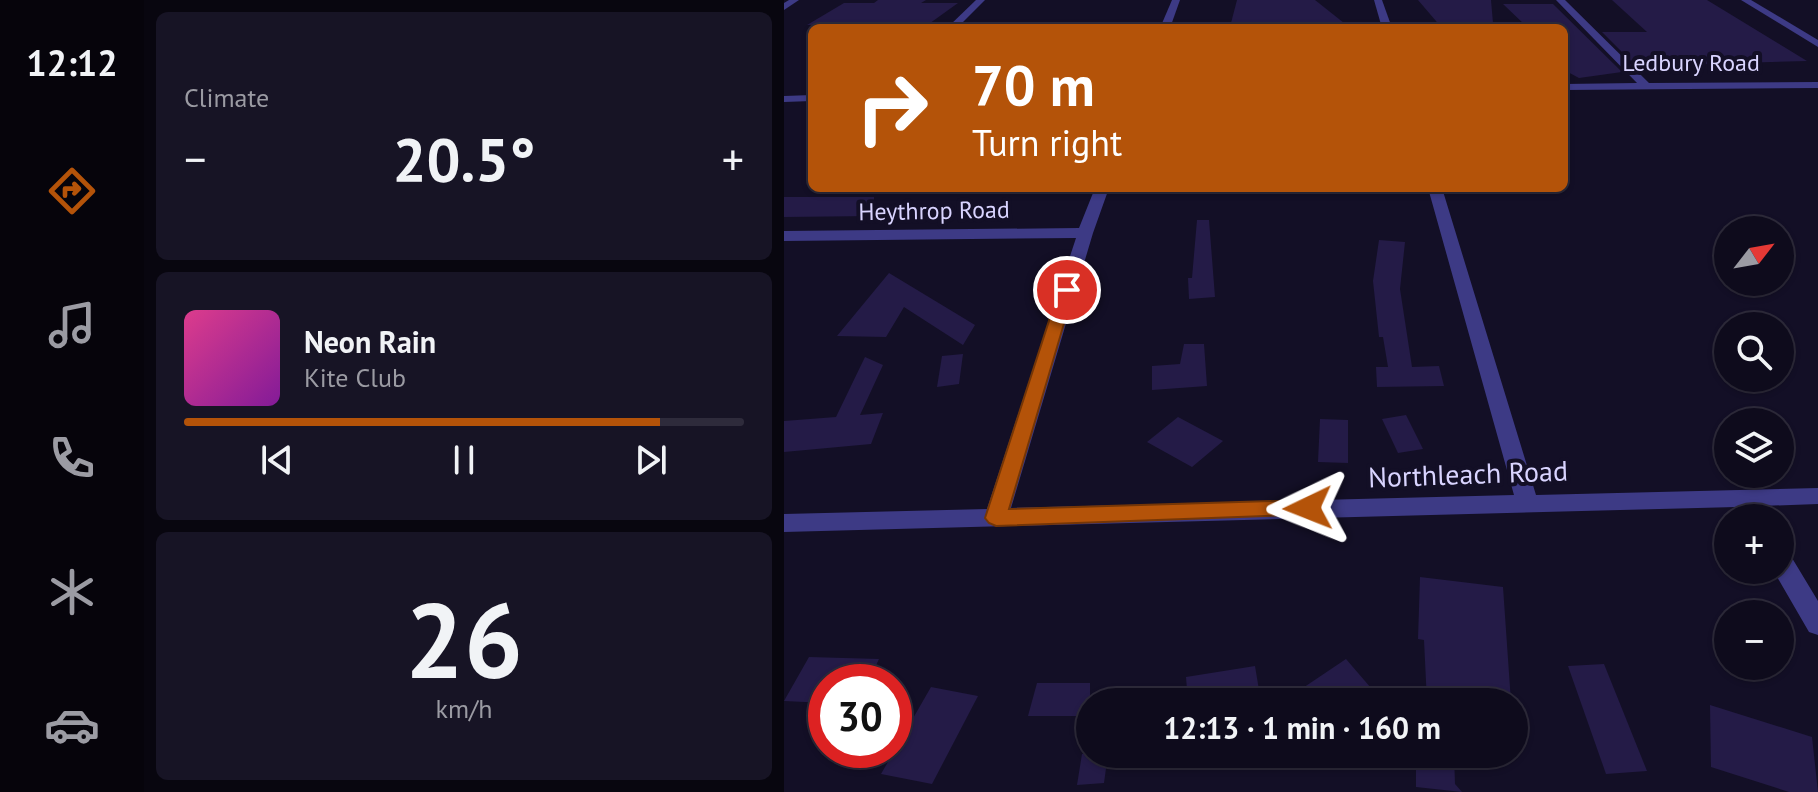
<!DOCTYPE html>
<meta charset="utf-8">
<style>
body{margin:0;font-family:"PT Sans",sans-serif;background:#171425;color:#f1f3f6;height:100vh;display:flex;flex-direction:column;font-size:30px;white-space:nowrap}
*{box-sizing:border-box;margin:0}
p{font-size:26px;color:#9b9ba3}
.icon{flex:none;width:44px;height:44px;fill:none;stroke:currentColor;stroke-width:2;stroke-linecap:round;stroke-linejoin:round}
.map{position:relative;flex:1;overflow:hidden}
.panel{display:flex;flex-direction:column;gap:12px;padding:12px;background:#08060f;width:640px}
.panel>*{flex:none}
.guide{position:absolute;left:24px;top:24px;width:760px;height:168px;border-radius:12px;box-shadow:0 2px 6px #0004,0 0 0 2px #2e2b3b;background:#b45309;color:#fff;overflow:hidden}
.needle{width:52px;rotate:59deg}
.tools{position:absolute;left:930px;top:216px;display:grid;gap:16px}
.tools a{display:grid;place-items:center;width:80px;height:80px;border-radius:50%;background:#0e0b1c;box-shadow:0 2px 6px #0004,0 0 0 2px #2e2b3b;font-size:40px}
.speed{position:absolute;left:24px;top:664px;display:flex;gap:16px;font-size:40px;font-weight:700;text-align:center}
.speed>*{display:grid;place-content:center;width:104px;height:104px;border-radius:50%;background:#0e0b1c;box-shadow:0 2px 6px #0004,0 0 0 2px #2e2b3b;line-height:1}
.speed .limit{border:12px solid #d22;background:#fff;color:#111}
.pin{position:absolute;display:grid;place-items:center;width:68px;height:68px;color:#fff;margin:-34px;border:4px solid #fff;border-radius:50%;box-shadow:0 2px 8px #0007}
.me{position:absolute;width:88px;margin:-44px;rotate:268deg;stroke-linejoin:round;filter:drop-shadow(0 0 6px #0008)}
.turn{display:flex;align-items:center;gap:28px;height:168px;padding:0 32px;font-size:36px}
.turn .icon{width:104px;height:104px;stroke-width:2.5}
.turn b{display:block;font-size:56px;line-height:68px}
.big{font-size:60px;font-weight:800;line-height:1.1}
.panel .card{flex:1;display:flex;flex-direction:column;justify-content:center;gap:12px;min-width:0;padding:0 28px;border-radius:12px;background:#171425}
.panel .dial{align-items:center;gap:0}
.dial b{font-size:104px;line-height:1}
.song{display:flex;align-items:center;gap:24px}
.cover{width:96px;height:96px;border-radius:12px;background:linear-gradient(135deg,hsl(330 70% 55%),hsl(290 70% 35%))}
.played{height:8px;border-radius:4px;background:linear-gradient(90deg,#b45309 85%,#2e2b3b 85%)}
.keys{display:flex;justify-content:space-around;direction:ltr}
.heat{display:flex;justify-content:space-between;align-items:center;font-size:44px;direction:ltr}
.trip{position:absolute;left:292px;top:688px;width:452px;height:80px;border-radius:40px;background:#0e0b1c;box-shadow:0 2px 6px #0004,0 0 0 2px #2e2b3b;font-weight:800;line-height:80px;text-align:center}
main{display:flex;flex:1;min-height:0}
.menu{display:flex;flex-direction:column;width:144px;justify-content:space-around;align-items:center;background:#06040b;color:#9b9ba3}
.menu .icon{width:56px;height:56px}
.menu .current{color:#b45309}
.menu b{font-size:36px;color:#f1f3f6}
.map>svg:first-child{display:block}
.building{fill:#241b47}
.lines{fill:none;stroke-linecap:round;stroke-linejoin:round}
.street{fill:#3d3a85;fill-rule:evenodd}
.route{fill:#b45309;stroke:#753606;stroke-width:2}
.labels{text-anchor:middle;stroke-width:8;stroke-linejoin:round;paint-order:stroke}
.far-street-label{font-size:24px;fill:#d9d4ff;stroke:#130f26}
.street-label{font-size:28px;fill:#d9d4ff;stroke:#130f26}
</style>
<main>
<nav class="menu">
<b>12:12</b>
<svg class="icon current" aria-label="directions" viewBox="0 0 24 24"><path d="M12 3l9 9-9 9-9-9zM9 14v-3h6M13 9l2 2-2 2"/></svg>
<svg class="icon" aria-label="music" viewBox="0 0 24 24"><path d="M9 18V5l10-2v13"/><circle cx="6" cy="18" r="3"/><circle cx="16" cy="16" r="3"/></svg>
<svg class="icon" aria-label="phone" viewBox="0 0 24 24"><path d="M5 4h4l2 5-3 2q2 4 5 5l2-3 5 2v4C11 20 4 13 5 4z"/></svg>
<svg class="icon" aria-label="climate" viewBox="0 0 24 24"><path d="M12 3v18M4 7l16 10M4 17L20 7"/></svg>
<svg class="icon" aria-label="car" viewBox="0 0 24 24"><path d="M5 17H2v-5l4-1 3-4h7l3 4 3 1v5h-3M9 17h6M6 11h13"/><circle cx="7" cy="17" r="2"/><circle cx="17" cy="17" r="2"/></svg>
</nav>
<section class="panel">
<div class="card"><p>Climate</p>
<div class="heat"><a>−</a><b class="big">20.5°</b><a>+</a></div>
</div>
<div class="card">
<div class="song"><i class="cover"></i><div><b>Neon Rain</b><p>Kite Club</p></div></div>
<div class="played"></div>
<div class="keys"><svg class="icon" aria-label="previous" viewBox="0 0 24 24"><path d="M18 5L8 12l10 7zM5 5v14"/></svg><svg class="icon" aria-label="pause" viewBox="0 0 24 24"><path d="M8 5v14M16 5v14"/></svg><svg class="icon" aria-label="next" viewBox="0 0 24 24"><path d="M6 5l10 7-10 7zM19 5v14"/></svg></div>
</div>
<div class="card dial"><b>26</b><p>km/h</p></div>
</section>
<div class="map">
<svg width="1034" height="792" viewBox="0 0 1034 792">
<rect width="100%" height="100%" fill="#130f26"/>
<g class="building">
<polygon points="94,0 142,0 137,3 174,3 142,26 23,25 60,3 90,3"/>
<polygon points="453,0 531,0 560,23 447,23"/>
<polygon points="634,0 707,0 709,23 680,23 682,28 658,28"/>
<polygon points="828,0 923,0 1023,61 884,65 855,69 818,32 863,32"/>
<polygon points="719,4 769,4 838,72 795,78 780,70 780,26 743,27"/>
<polygon points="0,197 90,197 90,216 0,217"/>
<polygon points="413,220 425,220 431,297 405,299 404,278 408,278"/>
<polygon points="595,240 621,242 616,289 628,367 655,366 660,386 593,387 592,367 604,367 599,337 595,337 589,281"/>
<polygon points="105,273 191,325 179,345 120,307 102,337 53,336"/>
<polygon points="400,344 420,344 423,386 368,390 368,366 396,364"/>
<polygon points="179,354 175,384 153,387 158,356"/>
<polygon points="81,357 99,365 76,415 99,413 87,444 0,452 0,421 52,417"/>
<polygon points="622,415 639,449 614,453 598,419"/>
<polygon points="394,417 439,441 408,467 363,442"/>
<polygon points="536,419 564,420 564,463 534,462"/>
<polygon points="636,577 719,587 727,702 643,702 640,640 634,639"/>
<polygon points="25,657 95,659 84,682 42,682 42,703 0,701"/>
<polygon points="562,659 599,702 498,702"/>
<polygon points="820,664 863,771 822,774 784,666"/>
<polygon points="471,666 477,702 404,702 402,677"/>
<polygon points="253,683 306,683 306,716 244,716"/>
<polygon points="147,687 194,696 148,784 97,774"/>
<polygon points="926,705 1028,737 1034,792 1005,792 927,767"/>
<polygon points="298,754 324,754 320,783 293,785"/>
<polygon points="632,754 670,754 671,784 678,792 632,787"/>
</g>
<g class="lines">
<g class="street">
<polygon points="5,0 15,0 0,10 0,3"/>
<polygon points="192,0 201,0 173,28 163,28"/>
<polygon points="388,0 396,0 386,28 376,28"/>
<polygon points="590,0 598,0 608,28 598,28"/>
<polygon points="772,0 781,0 865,83 1034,82 1034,88 780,90 780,84 853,83"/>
<polygon points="957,0 967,0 1034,40 1034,47"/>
<polygon points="28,95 28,101 0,102 0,96"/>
<polygon points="311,188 325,188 309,233 227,508 730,495 644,188 658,188 752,495 1034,488 1034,504 976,506 983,518 959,518 952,507 0,532 0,514 203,509 292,238 0,241 0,231 295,228"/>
<polygon points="996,550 1005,553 1034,601 1034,635 1025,632 989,570 996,570"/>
</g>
</g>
<polygon class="route" points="283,285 290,290 225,509 524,500 532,503 535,508 532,514 212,526 205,523 201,518 275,290"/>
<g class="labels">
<g class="far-street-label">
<text x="907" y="71">Ledbury Road</text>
<text transform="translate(150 211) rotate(-1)" y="8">Heythrop Road</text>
</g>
<g class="street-label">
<text transform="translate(684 474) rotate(-2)" y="10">Northleach Road</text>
</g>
</g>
</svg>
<div class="tools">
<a><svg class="needle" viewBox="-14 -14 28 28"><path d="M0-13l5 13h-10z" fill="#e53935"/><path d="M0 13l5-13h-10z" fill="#9b9ba3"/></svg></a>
<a><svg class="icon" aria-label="search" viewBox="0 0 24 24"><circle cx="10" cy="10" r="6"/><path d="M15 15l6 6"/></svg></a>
<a><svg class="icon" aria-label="layers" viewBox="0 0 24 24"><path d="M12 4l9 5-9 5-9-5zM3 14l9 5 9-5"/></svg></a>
<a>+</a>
<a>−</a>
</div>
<div class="speed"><div class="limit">30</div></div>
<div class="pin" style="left:283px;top:290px;background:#d93025"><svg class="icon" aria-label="arrive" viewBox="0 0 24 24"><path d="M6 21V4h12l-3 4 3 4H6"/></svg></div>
<svg class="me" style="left:524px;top:508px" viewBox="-20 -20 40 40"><path d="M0-17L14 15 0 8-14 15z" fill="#b45309" stroke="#fff" stroke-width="4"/></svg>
<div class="trip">12:13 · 1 min · 160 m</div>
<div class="guide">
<div class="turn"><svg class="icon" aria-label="right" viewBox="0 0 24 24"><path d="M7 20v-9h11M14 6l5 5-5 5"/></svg><div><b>70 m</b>Turn right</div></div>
</div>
</div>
</main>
